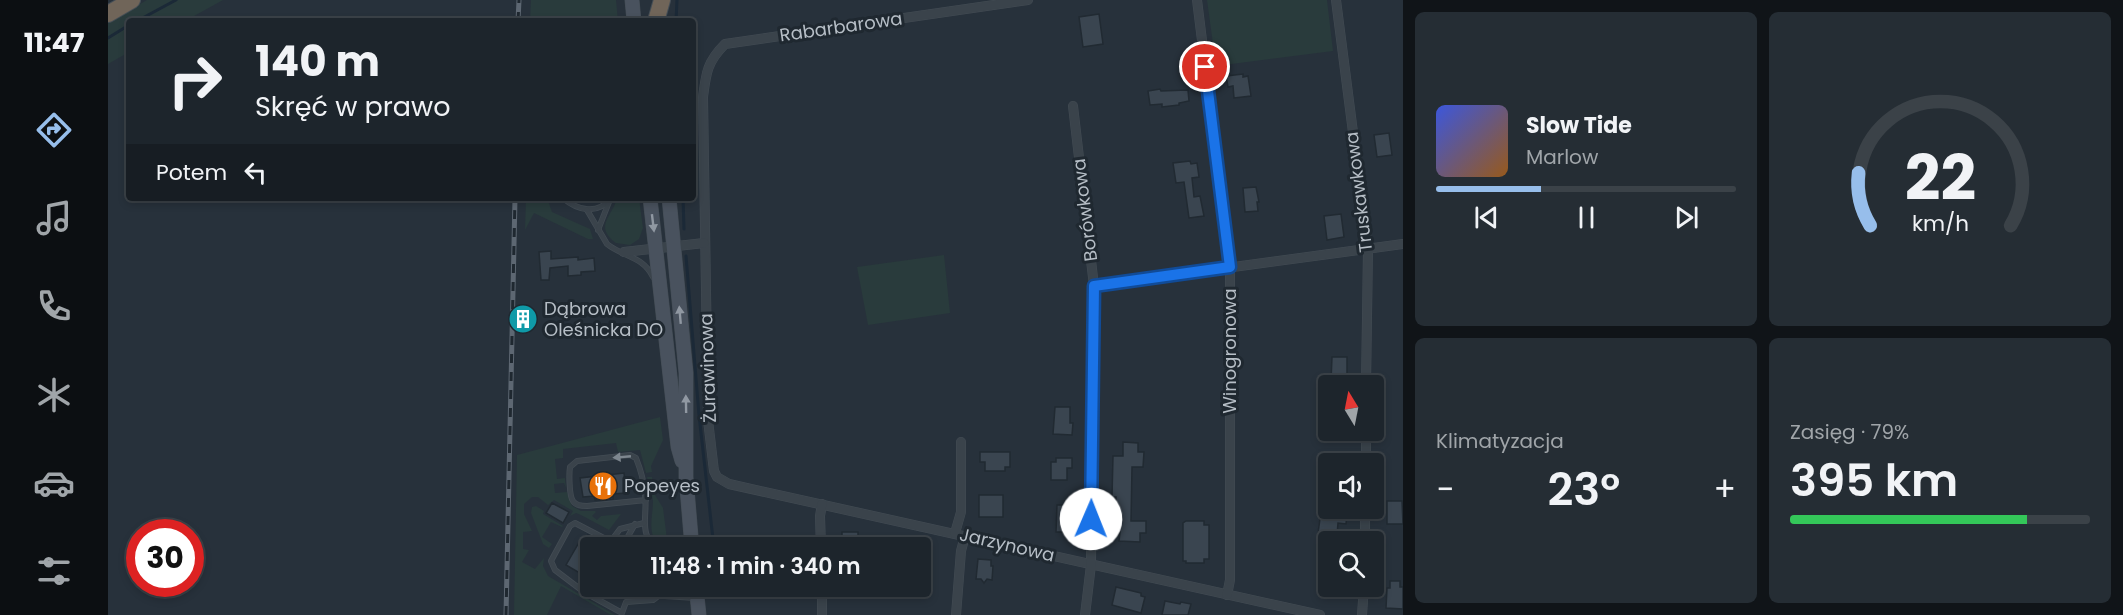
<!DOCTYPE html>
<html lang="pl">
<meta charset="utf-8">
<style>
body{margin:0;font-family:Poppins,sans-serif;background:#252d34;color:#f1f3f6;height:100vh;display:flex;flex-direction:column;font-size:22px;white-space:nowrap}
*{box-sizing:border-box;margin:0}
p{font-size:20px;color:#a0a5a9}
.icon{flex:none;width:33px;height:33px;fill:none;stroke:currentColor;stroke-width:2;stroke-linecap:round;stroke-linejoin:round}
.map{position:relative;flex:1;overflow:hidden}
.drawer{display:flex;flex-direction:column;gap:12px;padding:12px;background:#101418;width:720px}
.drawer>*{flex:none}
.banner{position:absolute;left:18px;top:18px;width:570px;height:183px;border-radius:6px;box-shadow:0 3px 9px #0003,0 0 0 2px #3b4248;background:#1d252c;color:#f1f3f6;overflow:hidden}
.needle{width:39px;rotate:350deg}
.tools{position:absolute;left:1210px;top:375px;display:grid;gap:12px}
.tools a{display:grid;place-items:center;width:66px;height:66px;border-radius:6px;background:#1d252c;box-shadow:0 3px 9px #0003,0 0 0 2px #3b4248;font-size:30px}
.speed{position:absolute;left:18px;top:519px;display:flex;gap:12px;font-size:30px;font-weight:700;text-align:center}
.speed>*{display:grid;place-content:center;width:78px;height:78px;border-radius:50%;background:#1d252c;box-shadow:0 3px 9px #0003,0 0 0 2px #3b4248;line-height:1}
.speed .limit{border:9px solid #d22;background:#fff;color:#111}
.pin{position:absolute;display:grid;place-items:center;width:51px;height:51px;color:#fff;margin:-26px;border:3px solid #fff;border-radius:50%;box-shadow:0 2px 6px #0007}
.me{position:absolute;width:66px;margin:-33px;rotate:1deg;stroke-linejoin:round;filter:drop-shadow(0 0 4px #0008)}
.turn{display:flex;align-items:center;gap:21px;height:126px;padding:0 30px;font-size:27px}
.turn .icon{width:78px;height:78px;stroke-width:2.5}
.turn b{display:block;font-size:42px;line-height:51px}
.then{display:flex;align-items:center;height:57px;padding:0 30px;background:#0003;gap:12px;font-size:22px}
.big{font-size:45px;font-weight:600;line-height:1.1}
.drawer .card{flex:1;display:flex;flex-direction:column;justify-content:center;gap:9px;min-width:0;padding:0 21px;border-radius:9px;background:#252d34}
.drawer .dial{align-items:center;gap:0}
.dial svg{height:156px;overflow:visible;fill:none;stroke:#3b4248;stroke-width:7;stroke-linecap:round;text-anchor:middle}
.dial text{fill:#f1f3f6;stroke:none}
.song{display:flex;align-items:center;gap:18px}
.cover{width:72px;height:72px;border-radius:9px;background:linear-gradient(135deg,hsl(230 70% 55%),hsl(30 70% 35%))}
.played{height:6px;border-radius:3px;background:linear-gradient(90deg,#97beeb 35%,#3b4248 35%)}
.keys{display:flex;justify-content:space-around;direction:ltr}
.heat{display:flex;justify-content:space-between;align-items:center;font-size:33px;direction:ltr}
.charge{height:9px;border-radius:4px;background:linear-gradient(90deg,#34c759 79%,#3b4248 0)}
.drawer .tiles{flex:1;display:grid;gap:12px;grid-template-columns:repeat(2,1fr)}
.trip{position:absolute;left:472px;top:537px;width:351px;height:60px;border-radius:6px;background:#1d252c;box-shadow:0 3px 9px #0003,0 0 0 2px #3b4248;font-weight:600;line-height:60px;text-align:center}
main{display:flex;flex:1;min-height:0}
.menu{display:flex;flex-direction:column;width:108px;justify-content:space-around;align-items:center;background:#0c0f12;color:#a0a5a9}
.menu .icon{width:42px;height:42px}
.menu .selected{color:#97beeb}
.menu b{font-size:27px;color:#f1f3f6}
.map>svg:first-child{display:block}
.green{fill:#293b3c}
.lines{fill:none;stroke-linecap:round;stroke-linejoin:round}
.stream{stroke:#1b2937;stroke-width:3}
.building{fill:#3a4550;stroke:#212a32;stroke-width:1.5}
.service-casing{stroke:#434c54;stroke-width:6}
.minor-casing{stroke:#434c54;stroke-width:10}
.secondary-casing{stroke:#434c54;stroke-width:15}
.motorway-casing{stroke:#454e56;stroke-width:18}
.service{stroke:#3a434b;stroke-width:4.5}
.minor{stroke:#3a434b;stroke-width:9}
.secondary{stroke:#49525e;stroke-width:14}
.motorway{stroke:#706559;stroke-width:16}
.rail-casing{stroke:#5d6772;stroke-width:5}
.rail{stroke:#1f2830;stroke-width:3;stroke-dasharray:9;stroke-linecap:butt}
.oneway{fill:#9098a2}
.oneway2{fill:#7e878f}
.route-casing{stroke:#114b97;stroke-width:15}
.route{stroke:#1a73e8;stroke-width:10}
.labels{text-anchor:middle;stroke-width:6;stroke-linejoin:round;paint-order:stroke}
.street-label{font-size:18px;fill:#b6bec6;stroke:#1f2830}
.poi-label{font-size:18px;fill:#b6bec6;stroke:#1f2830;text-anchor:start}
</style>
<main>
<nav class="menu">
<b>11:47</b>
<svg class="icon selected" aria-label="directions" viewBox="0 0 24 24"><path d="M12 3l9 9-9 9-9-9zM9 14v-3h6M13 9l2 2-2 2"/></svg>
<svg class="icon" aria-label="music" viewBox="0 0 24 24"><path d="M9 18V5l10-2v13"/><circle cx="6" cy="18" r="3"/><circle cx="16" cy="16" r="3"/></svg>
<svg class="icon" aria-label="phone" viewBox="0 0 24 24"><path d="M5 4h4l2 5-3 2q2 4 5 5l2-3 5 2v4C11 20 4 13 5 4z"/></svg>
<svg class="icon" aria-label="climate" viewBox="0 0 24 24"><path d="M12 3v18M4 7l16 10M4 17L20 7"/></svg>
<svg class="icon" aria-label="car" viewBox="0 0 24 24"><path d="M5 17H2v-5l4-1 3-4h7l3 4 3 1v5h-3M9 17h6M6 11h13"/><circle cx="7" cy="17" r="2"/><circle cx="17" cy="17" r="2"/></svg>
<svg class="icon" aria-label="filters" viewBox="0 0 24 24"><path d="M4 7h16M4 17h16"/><circle cx="9" cy="7" r="2"/><circle cx="15" cy="17" r="2"/></svg>
</nav>
<div class="map">
<svg width="1295" height="615" viewBox="0 0 1295 615">
<rect width="100%" height="100%" fill="#27313b"/>
<g class="green">
<polygon points="39,0 115,0 77,21 21,21 21,52 0,64 0,23"/>
<polygon points="423,0 508,0 510,21 422,21"/>
<polygon points="1099,0 1219,0 1225,51 1108,66"/>
<polygon points="418,198 439,198 444,212 482,229 485,239 480,239 426,213 417,230"/>
<path d="M509,198h22l4,30 -4,11 -9,6 -14,-2c-23,-17 -3,-27 1,-45z"/>
<polygon points="836,255 842,313 760,325 749,267"/>
<polygon points="552,417 555,440 543,466 544,472 538,473 532,450 510,452 508,443 455,449 455,458 447,459 449,479 457,478 458,488 456,483 446,484 447,493 459,492 464,506 473,511 487,511 488,512 484,516 489,520 493,516 513,514 501,530 473,515 468,513 462,516 465,511 446,500 440,505 430,497 424,497 416,504 416,514 424,531 415,532 415,549 421,550 414,562 427,569 436,558 435,566 440,576 507,615 503,615 453,586 439,615 406,615 409,455"/>
<path d="M539,477h5l3,18 8,13 5,39c-24,-5 -15,-29 -15,-46 -1,-8 -4,-16 -6,-24z"/>
<polygon points="428,506 436,511 435,514 455,526 454,527 443,522 434,537 444,544 441,548 435,544 423,513 424,507"/>
</g>
<g class="lines">
<g class="stream">
<polyline points="29,21 68,0"/>
<polyline points="568,21 569,0"/>
<polyline points="0,38 21,25"/>
<polyline points="575,198 576,229"/>
<polyline points="578,256 591,415 606,548"/>
</g>
</g>
<g class="building">
<polygon points="991,14 995,44 975,47 971,17"/>
<polygon points="1135,74 1135,77 1140,76 1143,96 1126,98 1125,86 1120,87 1118,76"/>
<polygon points="1052,89 1053,91 1080,90 1081,101 1071,103 1071,105 1054,107 1054,104 1042,105 1040,91"/>
<polygon points="1281,133 1284,155 1269,157 1266,135"/>
<polygon points="1082,161 1083,164 1089,163 1091,177 1084,178 1086,197 1092,196 1096,216 1081,218 1076,182 1068,183 1065,163"/>
<polygon points="1148,187 1151,202 1149,202 1150,211 1137,212 1135,188"/>
<polygon points="1233,214 1236,237 1219,240 1216,216"/>
<polygon points="443,251 443,259 470,257 470,260 486,258 487,271 473,272 473,275 460,276 460,266 442,268 441,280 433,280 431,252"/>
<polygon points="1224,357 1239,357 1239,381 1223,381"/>
<rect x="1211" y="397" width="10" height="22"/>
<polygon points="947,407 962,407 962,423 965,423 964,435 945,434"/>
<polygon points="1015,442 1030,443 1030,452 1036,452 1035,467 1024,467 1023,521 1038,521 1038,533 1032,533 1032,542 1011,541 1012,532 1004,532 1005,521 1007,521 1008,497 1004,497 1005,456 1015,456"/>
<polygon points="872,452 902,452 902,467 897,467 897,471 877,471 877,462 872,462"/>
<polygon points="948,458 964,458 964,468 959,468 959,480 943,480 943,462 948,462"/>
<polygon points="516,473 518,493 505,494 505,499 487,500 486,496 475,497 472,478"/>
<rect x="871" y="495" width="24" height="22"/>
<polygon points="1279,501 1294,501 1295,524 1279,524"/>
<polygon points="444,503 461,512 455,523 438,513"/>
<polygon points="949,505 963,505 964,532 948,532"/>
<polygon points="1213,512 1239,513 1238,524 1230,523 1229,535 1210,533"/>
<polygon points="1078,521 1096,521 1096,525 1101,525 1101,559 1096,559 1096,563 1078,563 1078,561 1075,561 1075,523"/>
<rect x="734" y="532" width="16" height="16"/>
<polygon points="480,535 483,536 483,539 497,548 483,548 483,561 475,575 458,565 473,539 476,541"/>
<polygon points="1213,546 1221,546 1221,592 1212,591"/>
<polygon points="870,559 883,560 883,566 885,566 884,580 879,579 876,583 873,579 868,579"/>
<polygon points="1282,581 1292,581 1292,587 1295,587 1295,609 1278,608 1279,588 1282,588"/>
<polygon points="1008,587 1033,593 1033,596 1037,597 1033,613 1004,605"/>
<polygon points="1057,601 1072,604 1073,602 1083,604 1080,615 1054,615"/>
</g>
<g class="lines">
<g class="service-casing">
<g id="service">
<path d="M455,198c15,13 35,17 48,0"/>
<path d="M479,210l20,34c16,13 36,12 46,33"/>
<polyline points="490,230 501,202"/>
<path d="M538,500l-59,6c-5,0 -11,0 -14,-5 -4,-5 -4,-28 -3,-34l7,-6 53,-6 6,3c4,10 8,24 9,36 3,19 -7,40 11,54"/>
<polyline points="503,541 512,529 536,523"/>
<polyline points="514,547 527,524"/>
<polyline points="515,548 467,523 462,526 443,561 447,570 476,592 514,613 518,602 545,600 553,594"/>
<polyline points="544,586 544,589 557,596 587,598"/>
</g>
</g>
<g class="minor-casing">
<g id="minor">
<path d="M920,0l-303,44c-18,18 -19,29 -22,53l5,323 6,51 3,6 12,7 591,131"/>
<polyline points="1089,0 1122,267 1122,580 1119,595"/>
<polyline points="1228,0 1260,249 1258,386"/>
<polyline points="965,106 986,286 983,565 977,615"/>
<polyline points="516,252 596,243"/>
<polyline points="986,286 1295,244"/>
<polyline points="1258,464 1258,430"/>
<polyline points="847,533 853,512 853,442"/>
<polyline points="1257,542 1257,508"/>
<polyline points="713,548 712,516 714,504"/>
<polyline points="714,586 714,615"/>
<polyline points="848,615 853,551 857,536"/>
<polyline points="1254,615 1256,586"/>
</g>
</g>
<g class="secondary-casing">
<g id="secondary">
<polyline points="524,0 526,21"/>
<polyline points="542,198 570,447 574,461"/>
<polyline points="561,198 578,373 578,477 584,548"/>
<polyline points="588,586 591,615"/>
</g>
</g>
<g class="motorway-casing">
<g id="motorway">
<polyline points="0,14 24,0"/>
<polyline points="548,21 554,0"/>
</g>
</g>
<use href="#service" class="service"/>
<use href="#minor" class="minor"/>
<use href="#secondary" class="secondary"/>
<use href="#motorway" class="motorway"/>
<g class="rail-casing">
<g id="rail">
<polyline points="410,21 411,0"/>
<polyline points="398,615 407,198"/>
</g>
</g>
<use href="#rail" class="rail"/>
</g>
<defs><path id="oneway-solid" d="M-6-.8H1V-3.2L6.5 0L1 3.2V.8H-6Z" transform="scale(1.5)"/></defs>
<g class="oneway">
<use href="#oneway-solid" transform="translate(545 223) rotate(83)"/>
<use href="#oneway-solid" transform="translate(572 315) rotate(-95)"/>
<use href="#oneway-solid" transform="translate(578 404) rotate(-91)"/>
</g>
<use class="oneway2" href="#oneway-solid" transform="translate(514 457) rotate(175)"/>
<g class="lines">
<g class="route-casing">
<polyline id="route" points="983,519 986,286 1122,267 1097,67"/>
</g>
<use href="#route" class="route"/>
</g>
<defs>
<g id="building-disc" transform="scale(1.5)"><circle r="9.5" fill="#0f9aa8" stroke="#1f2830"/><path d="M-4-6H4V6H1V3H-1V6H-4ZM-2.5-4.3h1.7v1.8h-1.7ZM.8-4.3h1.7v1.8H.8ZM-2.5-1h1.7V.8h-1.7ZM.8-1h1.7V.8H.8Z" fill="#fff"/></g>
<g id="restaurant-disc" transform="scale(1.5)"><circle r="9.5" fill="#e8710a" stroke="#1f2830"/><path d="M-5-6h1v4h1v-4h1v4h1v-4h1v5L-1.5 .5V6h-2V.5L-5-1ZM5-6V6H3V1.5H1.5Q1.5-4 5-6Z" fill="#fff"/></g>
</defs>
<g fill-rule="evenodd">
<use href="#building-disc" x="415" y="319"/>
<use href="#restaurant-disc" x="495" y="486"/>
</g>
<g class="labels">
<g class="street-label">
<text transform="translate(733 27) rotate(-8)" y="6">Rabarbarowa</text>
<text transform="translate(1251 192) rotate(-97)" y="6">Truskawkowa</text>
<text transform="translate(977 210) rotate(-97)" y="6">Borówkowa</text>
<text transform="translate(1122 351) rotate(-90)" y="6">Winogronowa</text>
<text transform="translate(600 368) rotate(-92)" y="6">Żurawinowa</text>
<text transform="translate(899 545) rotate(13)" y="6">Jarzynowa</text>
</g>
<g class="poi-label">
<text x="436" y="315">Dąbrowa<tspan x="436" dy="21">Oleśnicka DO</tspan></text>
<text x="516" y="492">Popeyes</text>
</g>
</g>
</svg>
<div class="tools">
<a><svg class="needle" viewBox="-14 -14 28 28"><path d="M0-13l5 13h-10z" fill="#e53935"/><path d="M0 13l5-13h-10z" fill="#a0a5a9"/></svg></a>
<a><svg class="icon" aria-label="sound" viewBox="0 0 24 24"><path d="M4 9h4l5-4v14l-5-4H4zM17 9q2 3 0 6"/></svg></a>
<a><svg class="icon" aria-label="search" viewBox="0 0 24 24"><circle cx="10" cy="10" r="6"/><path d="M15 15l6 6"/></svg></a>
</div>
<div class="speed"><div class="limit">30</div></div>
<div class="pin" style="left:1097px;top:67px;background:#d93025"><svg class="icon" aria-label="arrive" viewBox="0 0 24 24"><path d="M6 21V4h12l-3 4 3 4H6"/></svg></div>
<svg class="me" style="left:983px;top:519px" viewBox="-20 -20 40 40"><circle r="19" fill="#fff"/><path d="M0-13L10 11 0 6-10 11z" fill="#1a73e8"/></svg>
<div class="trip">11:48 · 1 min · 340 m</div>
<div class="banner">
<div class="turn"><svg class="icon" aria-label="right" viewBox="0 0 24 24"><path d="M7 20v-9h11M14 6l5 5-5 5"/></svg><div><b>140 m</b>Skręć w prawo</div></div>
<div class="then">Potem<svg class="icon" aria-label="left" viewBox="0 0 24 24"><path d="M17 20v-9H6M10 6l-5 5 5 5"/></svg></div>
</div>
</div>
<section class="drawer">
<div class="tiles">
<div class="card">
<div class="song"><i class="cover"></i><div><b>Slow Tide</b><p>Marlow</p></div></div>
<div class="played"></div>
<div class="keys"><svg class="icon" aria-label="previous" viewBox="0 0 24 24"><path d="M18 5L8 12l10 7zM5 5v14"/></svg><svg class="icon" aria-label="pause" viewBox="0 0 24 24"><path d="M8 5v14M16 5v14"/></svg><svg class="icon" aria-label="next" viewBox="0 0 24 24"><path d="M6 5l10 7-10 7zM19 5v14"/></svg></div>
</div>
<div class="card dial"><svg viewBox="0 0 100 80">
<path d="M14 69A42 42 0 1 1 86 69"/>
<path d="M14 69A42 42 0 0 1 8 42" stroke="#97beeb"/>
<text x="50" y="56" font-size="32" font-weight="700">22</text>
<text x="50" y="72" font-size="11">km/h</text>
</svg></div>
<div class="card"><p>Klimatyzacja</p>
<div class="heat"><a>−</a><b class="big">23°</b><a>+</a></div>
</div>
<div class="card"><p>Zasięg · 79%</p><b class="big">395 km</b><div class="charge"></div></div>
</div>
</section>
</main>
